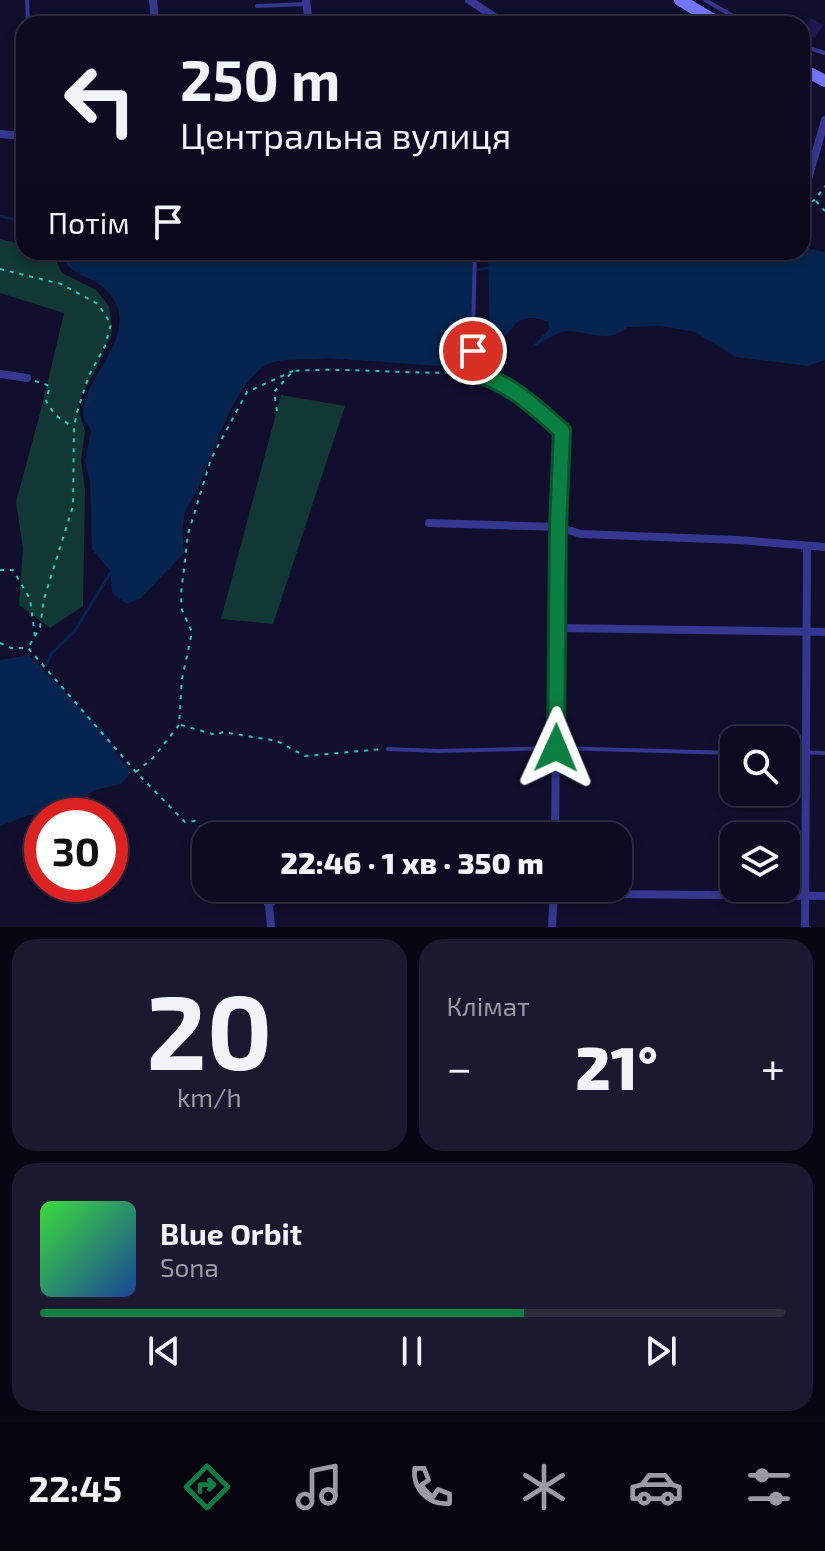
<!DOCTYPE html>
<html lang="uk">
<meta charset="utf-8">
<style>
body{margin:0;font-family:"Exo 2",sans-serif;background:#1c182f;color:#f1f3f6;height:100vh;display:flex;flex-direction:column;font-size:30px;white-space:nowrap}
*{box-sizing:border-box;margin:0}
p{font-size:26px;color:#9b9aa5}
.icon{flex:none;width:44px;height:44px;fill:none;stroke:currentColor;stroke-width:2;stroke-linecap:round;stroke-linejoin:round}
.map{position:relative;height:927px;overflow:hidden}
.panel{display:flex;flex-direction:column;gap:12px;padding:12px;background:#080613;flex:1}
.panel>*{flex:none}
.hud{position:absolute;left:16px;top:16px;width:794px;height:244px;border-radius:24px;box-shadow:0 4px 12px #0003,0 0 0 2px #2e2b40;background:#0e0a22;color:#f1f3f6;overflow:hidden}
.controls{position:absolute;left:720px;top:726px;display:grid;gap:16px}
.controls a{display:grid;place-items:center;width:80px;height:80px;border-radius:16px;background:#0e0a22;box-shadow:0 4px 12px #0003,0 0 0 2px #2e2b40;font-size:40px}
.speed{position:absolute;left:24px;top:798px;display:flex;gap:16px;font-size:40px;font-weight:700;text-align:center}
.speed>*{display:grid;place-content:center;width:104px;height:104px;border-radius:50%;background:#0e0a22;box-shadow:0 4px 12px #0003,0 0 0 2px #2e2b40;line-height:1}
.speed .limit{border:12px solid #d22;background:#fff;color:#111}
.pin{position:absolute;display:grid;place-items:center;width:68px;height:68px;color:#fff;margin:-34px;border:4px solid #fff;border-radius:50%;box-shadow:0 2px 8px #0007}
.me{position:absolute;width:88px;margin:-44px;rotate:1deg;stroke-linejoin:round;filter:drop-shadow(0 0 6px #0008)}
.turn{display:flex;align-items:center;gap:28px;height:168px;padding:0 32px;font-size:36px}
.turn .icon{width:104px;height:104px;stroke-width:2.5}
.turn b{display:block;font-size:56px;line-height:68px}
.then{display:flex;align-items:center;height:76px;padding:0 32px;background:#0003;gap:16px;font-size:30px}
.big{font-size:60px;font-weight:800;line-height:1.1}
.panel .widget{flex:1;display:flex;flex-direction:column;justify-content:center;gap:12px;min-width:0;padding:0 28px;border-radius:24px;background:#1c182f}
.panel .dial{align-items:center;gap:0}
.dial b{font-size:104px;line-height:1}
.song{display:flex;align-items:center;gap:24px}
.cover{width:96px;height:96px;border-radius:12px;background:linear-gradient(135deg,hsl(120 70% 55%),hsl(220 70% 35%))}
.played{height:8px;border-radius:4px;background:linear-gradient(90deg,#0b8043 65%,#2e2b40 65%)}
.keys{display:flex;justify-content:space-around;direction:ltr}
.heat{display:flex;justify-content:space-between;align-items:center;font-size:44px;direction:ltr}
.panel .tiles{flex:1;display:grid;gap:12px;grid-template-columns:1fr 1fr}
.widget:last-child{grid-column:span 2}
.trip{position:absolute;left:192px;top:822px;width:440px;height:80px;border-radius:24px;background:#0e0a22;box-shadow:0 4px 12px #0003,0 0 0 2px #2e2b40;font-weight:800;line-height:80px;text-align:center}
.dock{display:flex;height:128px;justify-content:space-around;align-items:center;background:#06040e;color:#9b9aa5}
.dock .icon{width:56px;height:56px}
.dock .selected{color:#0b8043}
.dock b{font-size:36px;color:#f1f3f6}
.map>svg:first-child{display:block}
.green{fill:#113834}
.water{fill:#052550}
.lines{fill:none;stroke-linecap:round;stroke-linejoin:round}
.stream{stroke:#052550;stroke-width:3}
.building{fill:#211850}
.path{stroke:#23cbb7;stroke-width:2;stroke-dasharray:4 6;stroke-linecap:butt}
.lane{stroke:#353791;stroke-width:4}
.street{stroke:#353791;stroke-width:8}
.secondary{stroke:#7276ff;stroke-width:12}
.route-casing{stroke:#07532c;stroke-width:20}
.route{stroke:#0b8043;stroke-width:14}
</style>
<div class="map">
<svg width="825" height="927" viewBox="0 0 825 927">
<rect width="100%" height="100%" fill="#120e2d"/>
<g class="green">
<polygon points="0,239 24,245 24,252 52,252 62,273 96,290 109,306 112,332 98,365 80,398 79,413 85,431 81,460 85,490 83,606 50,628 19,605 23,548 16,502 42,406 64,313 0,293"/>
<polygon points="281,395 345,406 273,624 221,619"/>
</g>
<g class="water">
<path d="M802,247l23,5v108l-17,6 -72,-9 -41,-25 -35,-6 -33,1c-17,17 -38,5 -58,4 -11,0 -26,11 -37,16l17,-18 -1,-7c-28,-11 -33,2 -49,22l-9,1 -2,-93h314z"/>
<path d="M67,252h408l-2,98 -19,17 -128,-9c-17,3 -48,-1 -60,7 -33,21 -53,88 -68,123 -3,8 -9,14 -12,22 -5,14 -3,29 -2,43l-44,46 -13,5 -15,-11 -1,-21 -19,-23 -2,-67 -5,-21 6,-31c-3,-5 -8,-10 -8,-16 -2,-36 62,-81 25,-122 -11,-14 -29,-14 -41,-27z"/>
<polygon points="29,655 107,735 117,755 131,772 121,784 95,790 50,816 29,815 0,826 0,660"/>
</g>
<g class="lines">
<g class="stream">
<polyline points="0,216 24,222"/>
<polyline points="476,270 488,268"/>
<polyline points="47,664 51,654 74,632 111,572"/>
</g>
</g>
<polygon class="building" points="811,18 823,25 815,38 802,31"/>
<g class="lines">
<g class="path">
<polyline points="816,201 825,211"/>
<polyline points="802,205 815,200 825,186"/>
<polyline points="0,269 61,284 98,304 111,324 105,346 89,375 77,412 74,427 73,506 44,599 40,627 28,648"/>
<polyline points="35,381 50,386 46,401 55,415 73,427"/>
<path d="M277,411l-3,-19 19,-21c58,-4 116,4 174,1"/>
<polyline points="0,570 13,570 30,599 35,637"/>
<polyline points="0,643 11,648 28,648 136,772 185,822 195,821 209,836"/>
<polyline points="181,725 216,735 223,732 277,741 305,756 383,749"/>
<polyline points="136,772 153,758 179,725 182,679 192,632 182,610 181,594 188,534 211,459 247,392 293,371"/>
</g>
<g class="lane">
<polyline points="27,0 28,24"/>
<polyline points="705,0 747,24"/>
<polyline points="257,6 306,4"/>
<polyline points="802,46 825,53"/>
<path d="M475,252l-3,120c37,10 62,34 90,59l-4,96"/>
<polyline points="388,749 438,751 556,748 734,753"/>
<polyline points="786,752 825,753"/>
</g>
<g class="street">
<polyline points="153,0 155,24"/>
<polyline points="306,0 309,24"/>
<polyline points="469,0 505,24"/>
<polyline points="0,134 24,136"/>
<polyline points="802,184 807,183 825,120"/>
<polyline points="0,374 27,378"/>
<polyline points="429,523 558,527 581,534 738,540 825,547"/>
<polyline points="558,628 825,632"/>
<polyline points="555,836 558,527"/>
<polyline points="216,891 262,892 269,905"/>
<polyline points="271,927 269,905 278,893 294,891 825,896"/>
<polyline points="552,927 554,889"/>
<polyline points="805,927 807,546"/>
</g>
<g class="secondary">
<polyline points="680,0 720,24"/>
<polyline points="802,69 825,81"/>
</g>
</g>
<g class="lines">
<g class="route-casing">
<path id="route" d="M473,351l-1,21c37,10 62,34 90,59l-4,96 -2,221"/>
</g>
<use href="#route" class="route"/>
</g>
</svg>
<div class="controls">
<a><svg class="icon" aria-label="search" viewBox="0 0 24 24"><circle cx="10" cy="10" r="6"/><path d="M15 15l6 6"/></svg></a>
<a><svg class="icon" aria-label="layers" viewBox="0 0 24 24"><path d="M12 4l9 5-9 5-9-5zM3 14l9 5 9-5"/></svg></a>
</div>
<div class="speed"><div class="limit">30</div></div>
<div class="pin" style="left:473px;top:351px;background:#d93025"><svg class="icon" aria-label="arrive" viewBox="0 0 24 24"><path d="M6 21V4h12l-3 4 3 4H6"/></svg></div>
<svg class="me" style="left:556px;top:748px" viewBox="-20 -20 40 40"><path d="M0-17L14 15 0 8-14 15z" fill="#0b8043" stroke="#fff" stroke-width="4"/></svg>
<div class="trip">22:46 · 1 хв · 350 m</div>
<div class="hud">
<div class="turn"><svg class="icon" aria-label="left" viewBox="0 0 24 24"><path d="M17 20v-9H6M10 6l-5 5 5 5"/></svg><div><b>250 m</b>Центральна вулиця</div></div>
<div class="then">Потім<svg class="icon" aria-label="arrive" viewBox="0 0 24 24"><path d="M6 21V4h12l-3 4 3 4H6"/></svg></div>
</div>
</div>
<section class="panel">
<div class="tiles">
<div class="widget dial"><b>20</b><p>km/h</p></div>
<div class="widget"><p>Клімат</p>
<div class="heat"><a>−</a><b class="big">21°</b><a>+</a></div>
</div>
<div class="widget">
<div class="song"><i class="cover"></i><div><b>Blue Orbit</b><p>Sona</p></div></div>
<div class="played"></div>
<div class="keys"><svg class="icon" aria-label="previous" viewBox="0 0 24 24"><path d="M18 5L8 12l10 7zM5 5v14"/></svg><svg class="icon" aria-label="pause" viewBox="0 0 24 24"><path d="M8 5v14M16 5v14"/></svg><svg class="icon" aria-label="next" viewBox="0 0 24 24"><path d="M6 5l10 7-10 7zM19 5v14"/></svg></div>
</div>
</div>
</section>
<nav class="dock">
<b>22:45</b>
<svg class="icon selected" aria-label="directions" viewBox="0 0 24 24"><path d="M12 3l9 9-9 9-9-9zM9 14v-3h6M13 9l2 2-2 2"/></svg>
<svg class="icon" aria-label="music" viewBox="0 0 24 24"><path d="M9 18V5l10-2v13"/><circle cx="6" cy="18" r="3"/><circle cx="16" cy="16" r="3"/></svg>
<svg class="icon" aria-label="phone" viewBox="0 0 24 24"><path d="M5 4h4l2 5-3 2q2 4 5 5l2-3 5 2v4C11 20 4 13 5 4z"/></svg>
<svg class="icon" aria-label="climate" viewBox="0 0 24 24"><path d="M12 3v18M4 7l16 10M4 17L20 7"/></svg>
<svg class="icon" aria-label="car" viewBox="0 0 24 24"><path d="M5 17H2v-5l4-1 3-4h7l3 4 3 1v5h-3M9 17h6M6 11h13"/><circle cx="7" cy="17" r="2"/><circle cx="17" cy="17" r="2"/></svg>
<svg class="icon" aria-label="filters" viewBox="0 0 24 24"><path d="M4 7h16M4 17h16"/><circle cx="9" cy="7" r="2"/><circle cx="15" cy="17" r="2"/></svg>
</nav>
